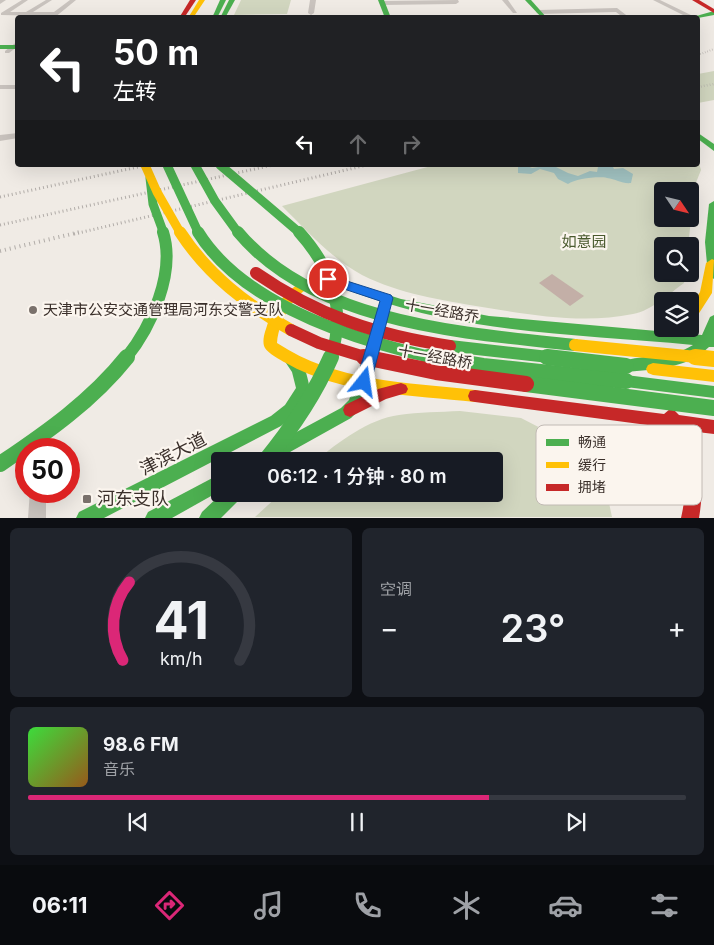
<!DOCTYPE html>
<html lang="zh">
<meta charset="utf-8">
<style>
body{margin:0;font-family:Inter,"Noto Sans SC",sans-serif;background:#20242c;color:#f1f3f6;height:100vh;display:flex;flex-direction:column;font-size:19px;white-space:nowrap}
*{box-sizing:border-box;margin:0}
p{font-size:16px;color:#9ea1a6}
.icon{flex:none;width:28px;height:28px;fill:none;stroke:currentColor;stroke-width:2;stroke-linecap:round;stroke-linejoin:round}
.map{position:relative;height:518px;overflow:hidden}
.side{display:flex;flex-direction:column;gap:10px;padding:10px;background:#0d0f14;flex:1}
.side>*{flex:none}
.hud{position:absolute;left:15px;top:15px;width:685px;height:152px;border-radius:5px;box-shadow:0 5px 20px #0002;background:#202124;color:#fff;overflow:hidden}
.needle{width:32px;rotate:125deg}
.controls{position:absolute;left:654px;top:182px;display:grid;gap:10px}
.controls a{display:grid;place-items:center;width:45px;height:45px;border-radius:5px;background:#171b24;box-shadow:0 5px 20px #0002;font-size:25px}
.speed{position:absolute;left:15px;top:438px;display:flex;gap:10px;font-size:25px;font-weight:700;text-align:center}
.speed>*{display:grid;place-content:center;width:65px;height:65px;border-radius:50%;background:#171b24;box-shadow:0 5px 20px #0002;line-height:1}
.speed .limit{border:8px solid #d22;background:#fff;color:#111}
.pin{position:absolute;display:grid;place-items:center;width:42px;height:42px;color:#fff;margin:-21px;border:2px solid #fff;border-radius:50%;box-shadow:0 1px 5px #0007}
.me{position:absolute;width:55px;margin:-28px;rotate:15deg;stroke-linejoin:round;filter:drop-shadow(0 0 4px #0008)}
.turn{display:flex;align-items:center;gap:18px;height:105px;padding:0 15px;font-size:22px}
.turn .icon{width:65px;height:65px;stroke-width:2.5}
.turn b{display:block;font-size:35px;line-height:42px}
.lanes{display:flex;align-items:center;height:48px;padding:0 15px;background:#0003;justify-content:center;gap:25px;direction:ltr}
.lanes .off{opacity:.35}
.big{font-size:38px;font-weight:600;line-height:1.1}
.side .tile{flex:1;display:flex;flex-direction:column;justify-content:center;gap:8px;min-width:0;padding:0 18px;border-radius:8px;background:#20242c}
.side .dial{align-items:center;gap:0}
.dial svg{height:130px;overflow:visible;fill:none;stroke:#363941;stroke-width:7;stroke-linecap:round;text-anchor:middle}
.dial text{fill:#f1f3f6;stroke:none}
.song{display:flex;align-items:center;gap:15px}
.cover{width:60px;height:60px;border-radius:8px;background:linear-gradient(135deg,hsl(120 70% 55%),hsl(30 70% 35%))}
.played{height:5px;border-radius:2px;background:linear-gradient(90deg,#db2777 70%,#363941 70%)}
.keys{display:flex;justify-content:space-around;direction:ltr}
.heat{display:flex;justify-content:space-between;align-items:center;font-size:28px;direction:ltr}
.side .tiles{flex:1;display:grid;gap:10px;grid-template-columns:1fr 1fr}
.tile:last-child{grid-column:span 2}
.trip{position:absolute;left:211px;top:452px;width:292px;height:50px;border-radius:5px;background:#171b24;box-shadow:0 5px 20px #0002;font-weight:600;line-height:50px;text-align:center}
.tab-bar{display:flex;height:80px;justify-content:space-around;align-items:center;background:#090b0e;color:#9ea1a6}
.tab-bar .icon{width:35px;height:35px}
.tab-bar .current{color:#db2777}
.tab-bar b{font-size:22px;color:#f1f3f6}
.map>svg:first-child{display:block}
.green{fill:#d1d6bf;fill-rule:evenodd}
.water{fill:#a1c2c1}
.building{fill:#c3afa7}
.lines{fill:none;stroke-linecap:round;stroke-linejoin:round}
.street{fill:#c9c3be;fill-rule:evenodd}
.fast{fill:#4caf50;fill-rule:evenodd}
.slow{fill:#ffc107;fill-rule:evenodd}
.jam{fill:#c62828;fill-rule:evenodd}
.rail-far3{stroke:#b1aca8;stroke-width:2;stroke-dasharray:0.5 2;stroke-linecap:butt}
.rail-far2{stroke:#b1aca8;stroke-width:2.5;stroke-dasharray:0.5 2.5;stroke-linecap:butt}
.rail-far1{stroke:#b1aca8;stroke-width:3;stroke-dasharray:1 3;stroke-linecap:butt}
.rail{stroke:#b1aca8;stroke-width:4;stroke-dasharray:1 4;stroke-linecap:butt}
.fast-bridge-far2{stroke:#4caf50;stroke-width:9}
.fast-bridge-far1{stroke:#4caf50;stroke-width:12}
.fast-bridge{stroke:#4caf50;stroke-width:16}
.slow-bridge-far2{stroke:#ffc107;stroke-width:9}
.slow-bridge-far1{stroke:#ffc107;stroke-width:12}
.slow-bridge{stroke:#ffc107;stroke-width:16}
.jam-bridge-far1{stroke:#c62828;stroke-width:12}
.jam-bridge{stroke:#c62828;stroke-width:16}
.route{fill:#1a73e8;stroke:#114b97}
.poi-dot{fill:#7a716c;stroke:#fbf5ee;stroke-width:2}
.labels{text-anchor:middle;stroke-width:4.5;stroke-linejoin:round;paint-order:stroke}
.park-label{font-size:15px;fill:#4a5a2e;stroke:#fbf5ee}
.poi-label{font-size:15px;fill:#3b302b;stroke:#fbf5ee;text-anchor:start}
.street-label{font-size:15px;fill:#3b302b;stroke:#fbf5ee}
.near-street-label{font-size:18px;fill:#3b302b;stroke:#fbf5ee}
.near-poi-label{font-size:18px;fill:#3b302b;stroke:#fbf5ee;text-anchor:start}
.key{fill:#fbf5ee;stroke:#c1bab4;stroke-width:1}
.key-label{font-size:14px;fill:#3b302b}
</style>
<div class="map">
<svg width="714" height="518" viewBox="0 0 714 518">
<rect width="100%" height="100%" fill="#f0ebe5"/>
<g class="green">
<polygon points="241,0 291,0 287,14 234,15"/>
<polygon points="714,71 714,100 698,103 698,74"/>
<path d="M698,160l3,10 -6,15 -7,61h-26v28h23l-1,9c-14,10 -33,28 -51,31 -50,10 -101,1 -151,-7 -41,-7 -82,-13 -120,-32 -31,-17 -55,-44 -80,-69l153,-41h263zM662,191h28v28h-28z"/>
<path d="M460,411l61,7 66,34 15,18 10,47h-357l25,-23h215v-33h-179c22,-19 53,-42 83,-46 20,-3 41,-3 61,-4z"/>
</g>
<path class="water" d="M525,165l7,3 20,-3 16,8 10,3 12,-5 7,1 1,-5 -7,-2h24l-2,2 1,2 9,-1 10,6 -2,9c-9,1 -15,-4 -24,-5 -9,-2 -32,1 -39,6l-10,-5 -4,-6 -14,-4 -9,5 -13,-1v-6z"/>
<polygon class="building" points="552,274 584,296 570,306 539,283"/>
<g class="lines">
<g class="street">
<polygon points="0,0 6,0 0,4"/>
<polygon points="22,0 28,0 10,12 26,12 46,0 52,0 33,12 54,12 70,0 76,0 54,18 48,18 50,16 1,15 1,13"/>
<polygon points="310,0 316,0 314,13 311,15 308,13"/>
<polygon points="458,0 459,2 456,4 382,5 379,3 382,1"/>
<polygon points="502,0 508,0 517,13 513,13"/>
<polygon points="653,0 660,0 695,17 689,18"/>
<polygon points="617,8 630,18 624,18 616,12 539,14 536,12 539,10"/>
<polygon points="18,41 18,46 9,53 5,53 5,51"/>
<rect x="0" y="85" width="18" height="4"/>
<polygon points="18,133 18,138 0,141 0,135"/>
<polygon points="30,491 46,491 46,518 28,518"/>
</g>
<g class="fast">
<polygon points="220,0 226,0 217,18 212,18"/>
<polygon points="229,0 235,0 225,18 220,18"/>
<polygon points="378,0 384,0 391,18 385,18"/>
<polygon points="525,0 531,0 547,18 542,18"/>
<polygon points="714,11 714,15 698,18 689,18"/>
<rect x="0" y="45" width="18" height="4"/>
<polygon points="698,133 714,144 714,151 698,139"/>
<polygon points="714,201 714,279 708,275 705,242 709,204"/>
<path d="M360,286l41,13 88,17 213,19 8,-18 4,-2v32h-5c-22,22 -54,22 -83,25l-5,-2 -2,-4 2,-4c25,-9 48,-2 72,-17 -83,-8 -167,-10 -249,-27 -30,-6 -59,-15 -88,-25l-2,-3 2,-3z"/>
<polygon points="373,344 378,345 380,349 360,409 351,418 290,452 284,455 278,452 276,447 278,442 341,408 349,400 366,349 368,345"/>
<path d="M291,354c14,5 16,22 19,35l-15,26 -14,11 -177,92h-28l3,-6 192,-96 14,-11 11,-17 -4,-16 -8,-12 2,-4z"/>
<polygon points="626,375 714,386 714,398 626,387 621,385 619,381 621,377"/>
<polygon points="220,474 220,491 172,518 145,518 148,512"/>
<polygon points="221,494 241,494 239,500 221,518 199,518 202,512"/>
</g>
<g class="slow">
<polygon points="199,0 205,0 193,18 188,18"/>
<polygon points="712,259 714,260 712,293 694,321 690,323 690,308 700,292 706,263"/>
<path d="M331,275l33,12 2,3 -2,3 -4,1c-10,-3 -19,-10 -30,-11 -30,-3 -51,34 -53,60 59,39 129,39 198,47l5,1 2,5 -2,5 -5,1c-62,-7 -133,-7 -189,-39 -6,-3 -18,-10 -21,-15 -3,-5 -1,-14 1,-19 8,-28 33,-56 65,-54z"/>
<polygon points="653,363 714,370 714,382 653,375 648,373 646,369 648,365"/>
</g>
<g class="jam">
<polygon points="190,0 196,0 184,18 179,18"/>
<polygon points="692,0 699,0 714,9 714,13"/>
<polygon points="401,383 406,385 408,389 406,393 386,399 350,417 345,415 343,410 345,405 378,389"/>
<path d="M475,390l189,24 6,-5 5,2 4,4 35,5v14l-25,-3c15,27 15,56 10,87h-18c7,-31 8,-63 -11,-90l-195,-26 -5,-1 -2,-5 2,-5z"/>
</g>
<polyline class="rail-far3" points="698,55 714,49"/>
<polyline class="rail-far2" points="698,87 714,84"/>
<g class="rail-far1">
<polyline points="0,197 147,165"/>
<polyline points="0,225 273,165"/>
<polyline points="74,234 367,165"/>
</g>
<polyline class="rail" points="0,251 80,232"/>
<g class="fast-bridge-far2">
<polyline points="167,165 199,234"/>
<polyline points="195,165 215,201 239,234"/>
<polyline points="220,165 301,234"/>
<polyline points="150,178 153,204 164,234"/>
</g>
<g class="fast-bridge-far1">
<path d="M198,232c45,73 157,108 236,126"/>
<path d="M238,232c77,92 226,101 337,113"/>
<path d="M299,232c34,38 47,77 32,126"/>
<polyline points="450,346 558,358"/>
<path d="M126,358c25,-31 50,-85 37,-126"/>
</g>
<g class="fast-bridge">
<polyline points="428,357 483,366 626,381"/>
<polyline points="547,357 626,366"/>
<polyline points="526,384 714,408"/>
<path d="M265,461c27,-33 49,-65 66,-104"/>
<path d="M0,464c46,-31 92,-63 127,-107"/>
</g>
<polyline class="slow-bridge-far2" points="145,165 157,192 181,234"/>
<g class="slow-bridge-far1">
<path d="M180,232c28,43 67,73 111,98"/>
<polyline points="575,345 707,358"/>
</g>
<polyline class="slow-bridge" points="695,357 714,359"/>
<g class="jam-bridge-far1">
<path d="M256,273c62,43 120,62 194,73"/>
<polyline points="291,330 319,343 368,358"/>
</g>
<polyline class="jam-bridge" points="364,357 436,372 526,384"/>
</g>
<polygon class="route" points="328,275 391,295 393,298 371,382 369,386 364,388 358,386 356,382 380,301 323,282 322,279"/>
<g class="poi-dot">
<circle cx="33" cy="310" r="5"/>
<rect x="82" y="494" width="10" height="10" rx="2.5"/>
</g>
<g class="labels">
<g class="park-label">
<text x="584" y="247">如意园</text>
</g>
<g class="poi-label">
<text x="43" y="315">天津市公安交通管理局河东交警支队</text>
</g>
<g class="street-label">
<text transform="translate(442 311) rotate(10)" y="5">十一经路乔</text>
<text transform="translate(435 357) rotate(10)" y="5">十一经路桥</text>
</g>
<g class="near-street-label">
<text transform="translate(173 454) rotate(-27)" y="6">津滨大道</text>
</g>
<g class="near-poi-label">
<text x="97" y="505">河东支队</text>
</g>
</g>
<rect x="536" y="425" width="166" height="80" rx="8" class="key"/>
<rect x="546" y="439" width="23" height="7" fill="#4caf50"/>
<rect x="546" y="462" width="23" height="6" fill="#ffc107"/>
<rect x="546" y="484" width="23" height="7" fill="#c62828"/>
<g class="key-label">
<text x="578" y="447">畅通</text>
<text x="578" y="470">缓行</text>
<text x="578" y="492">拥堵</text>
</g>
</svg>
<div class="controls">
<a><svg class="needle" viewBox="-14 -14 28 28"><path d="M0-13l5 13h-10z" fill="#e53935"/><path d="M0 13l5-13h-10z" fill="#9ea1a6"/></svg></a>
<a><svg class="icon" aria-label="search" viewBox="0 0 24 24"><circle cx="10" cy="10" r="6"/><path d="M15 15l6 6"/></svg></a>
<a><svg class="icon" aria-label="layers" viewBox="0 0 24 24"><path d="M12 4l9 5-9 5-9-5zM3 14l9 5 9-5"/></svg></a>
</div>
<div class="speed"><div class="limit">50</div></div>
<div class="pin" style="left:328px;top:279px;background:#d93025"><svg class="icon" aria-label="arrive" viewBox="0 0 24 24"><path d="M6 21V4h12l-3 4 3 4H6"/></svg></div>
<svg class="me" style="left:364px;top:382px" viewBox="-20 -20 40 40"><path d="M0-17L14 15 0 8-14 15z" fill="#1a73e8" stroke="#fff" stroke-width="4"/></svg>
<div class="trip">06:12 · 1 分钟 · 80 m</div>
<div class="hud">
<div class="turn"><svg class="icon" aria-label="left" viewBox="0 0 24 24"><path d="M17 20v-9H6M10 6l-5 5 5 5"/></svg><div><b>50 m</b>左转</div></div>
<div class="lanes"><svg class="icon" aria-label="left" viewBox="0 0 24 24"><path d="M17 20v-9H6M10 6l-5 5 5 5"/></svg><svg class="icon off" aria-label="ahead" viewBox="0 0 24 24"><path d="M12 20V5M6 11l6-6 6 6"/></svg><svg class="icon off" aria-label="right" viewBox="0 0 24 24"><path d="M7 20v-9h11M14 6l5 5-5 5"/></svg></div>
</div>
</div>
<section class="side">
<div class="tiles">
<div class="tile dial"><svg viewBox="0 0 100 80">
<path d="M14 69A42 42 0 1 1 86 69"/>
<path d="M14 69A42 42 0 0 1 18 21" stroke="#db2777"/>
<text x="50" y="56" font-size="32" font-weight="700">41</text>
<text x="50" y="72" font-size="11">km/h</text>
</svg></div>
<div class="tile"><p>空调</p>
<div class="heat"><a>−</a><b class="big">23°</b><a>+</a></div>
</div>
<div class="tile">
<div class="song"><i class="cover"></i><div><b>98.6 FM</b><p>音乐</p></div></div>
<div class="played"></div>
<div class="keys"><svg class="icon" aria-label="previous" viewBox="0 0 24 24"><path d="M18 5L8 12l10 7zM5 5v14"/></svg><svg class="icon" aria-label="pause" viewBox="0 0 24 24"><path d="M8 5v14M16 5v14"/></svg><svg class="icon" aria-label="next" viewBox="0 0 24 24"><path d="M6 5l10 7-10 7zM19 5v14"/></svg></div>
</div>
</div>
</section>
<nav class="tab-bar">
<b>06:11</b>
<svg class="icon current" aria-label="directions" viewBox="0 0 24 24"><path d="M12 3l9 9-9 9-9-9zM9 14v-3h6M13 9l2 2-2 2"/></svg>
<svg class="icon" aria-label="music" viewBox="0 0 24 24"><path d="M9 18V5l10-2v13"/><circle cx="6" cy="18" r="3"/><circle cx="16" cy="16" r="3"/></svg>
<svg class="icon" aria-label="phone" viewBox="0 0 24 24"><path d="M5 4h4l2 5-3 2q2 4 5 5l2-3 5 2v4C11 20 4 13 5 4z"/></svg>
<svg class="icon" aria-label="climate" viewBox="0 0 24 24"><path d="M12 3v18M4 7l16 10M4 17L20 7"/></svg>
<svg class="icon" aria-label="car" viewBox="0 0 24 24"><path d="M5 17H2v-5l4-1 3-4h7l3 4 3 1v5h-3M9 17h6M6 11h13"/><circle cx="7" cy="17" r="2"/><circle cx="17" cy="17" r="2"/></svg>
<svg class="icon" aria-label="filters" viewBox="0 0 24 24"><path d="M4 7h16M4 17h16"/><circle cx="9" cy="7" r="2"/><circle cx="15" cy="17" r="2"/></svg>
</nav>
